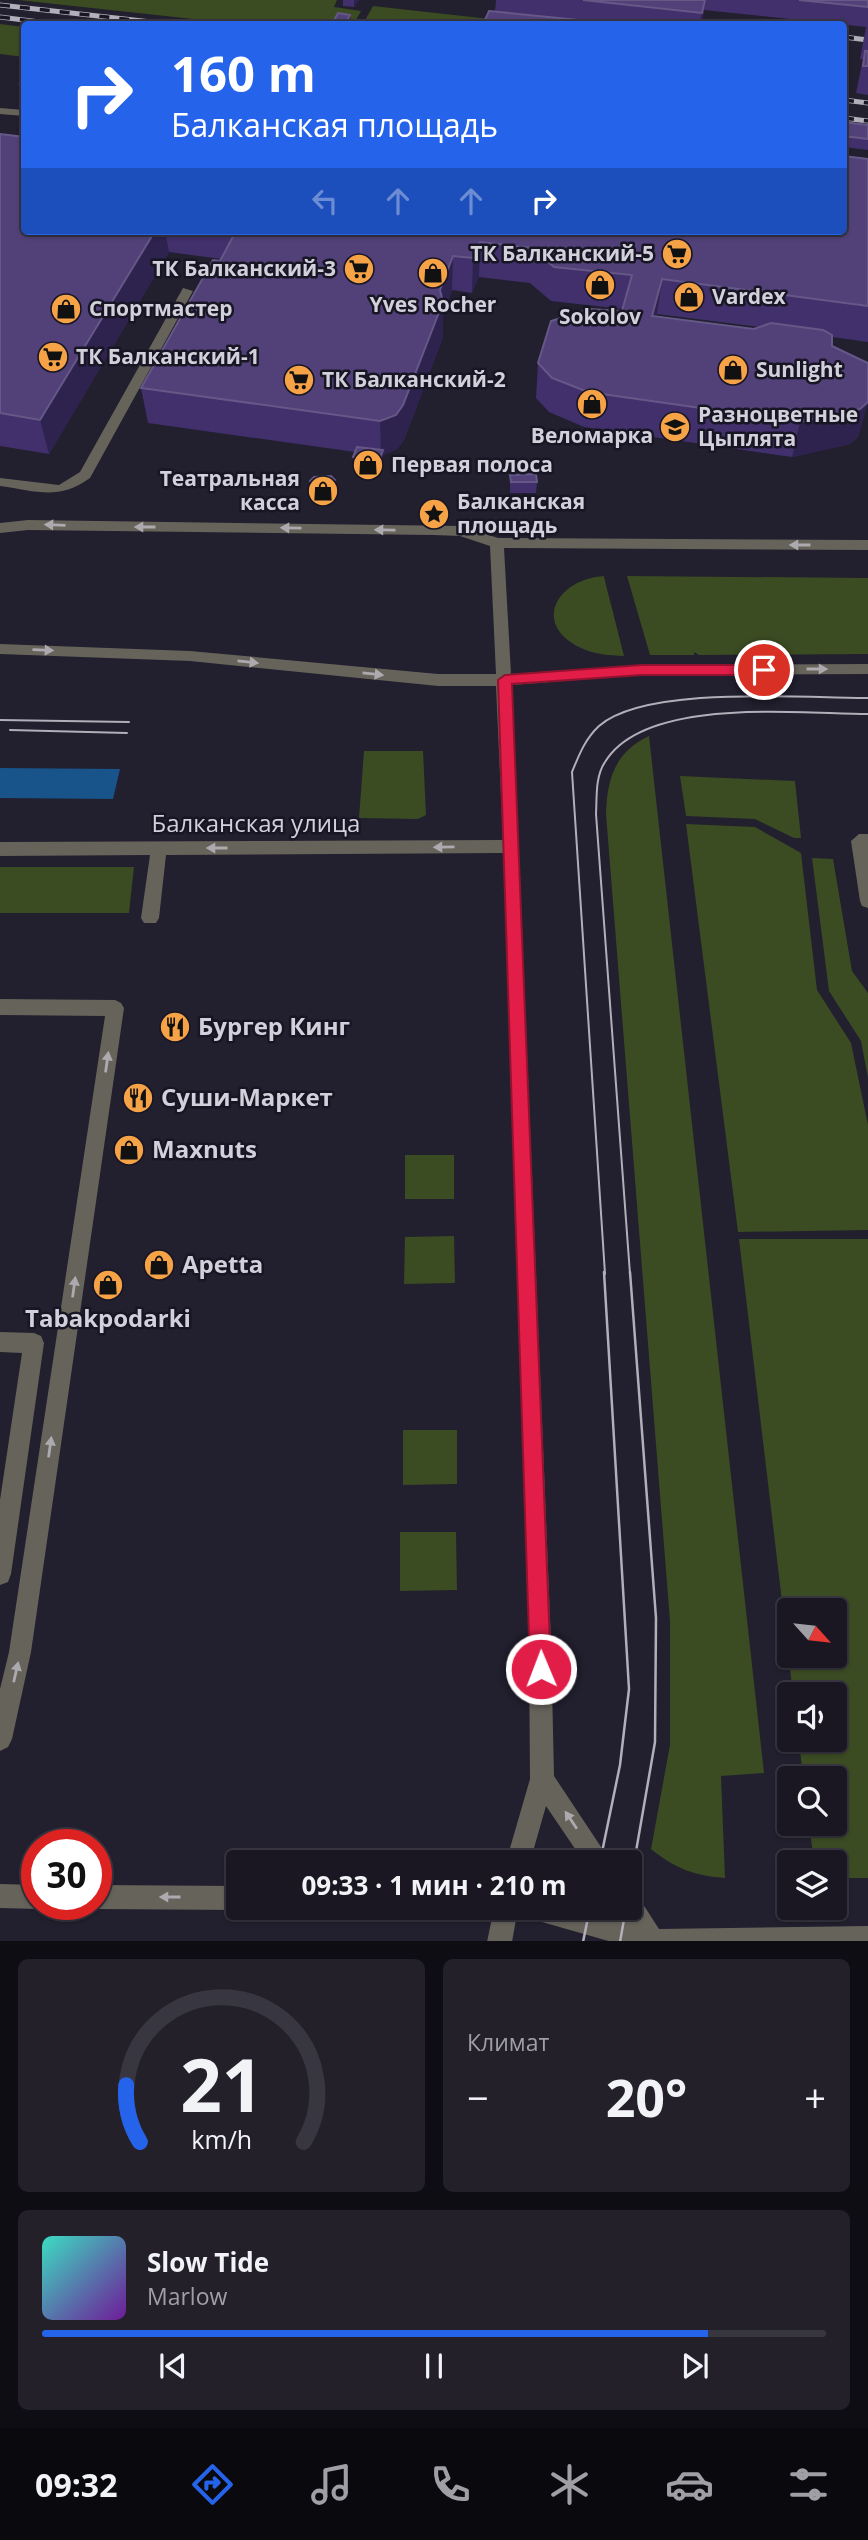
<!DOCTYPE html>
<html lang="ru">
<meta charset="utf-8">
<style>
body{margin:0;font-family:"Open Sans",sans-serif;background:#23202a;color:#f1f3f6;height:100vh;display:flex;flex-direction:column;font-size:26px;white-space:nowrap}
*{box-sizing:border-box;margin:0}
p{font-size:23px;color:#9f9fa5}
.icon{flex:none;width:38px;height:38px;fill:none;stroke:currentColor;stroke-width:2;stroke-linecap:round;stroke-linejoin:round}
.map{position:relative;height:1941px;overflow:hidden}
.side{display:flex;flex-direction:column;gap:18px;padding:18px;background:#0e0d13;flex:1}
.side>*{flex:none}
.banner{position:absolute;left:21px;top:21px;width:826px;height:214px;border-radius:7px;box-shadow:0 2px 5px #0004,0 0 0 2px #383640;background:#2563eb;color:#fff;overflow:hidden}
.needle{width:46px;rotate:117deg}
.buttons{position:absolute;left:777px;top:1598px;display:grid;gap:14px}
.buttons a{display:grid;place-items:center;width:70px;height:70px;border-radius:7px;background:#1a1722;box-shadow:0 2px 5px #0004,0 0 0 2px #383640;font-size:35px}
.speed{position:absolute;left:21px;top:1829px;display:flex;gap:14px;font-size:35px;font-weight:700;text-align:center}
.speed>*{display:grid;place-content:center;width:91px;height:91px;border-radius:50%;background:#1a1722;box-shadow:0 2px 5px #0004,0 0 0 2px #383640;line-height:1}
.speed .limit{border:10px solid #d22;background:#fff;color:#111}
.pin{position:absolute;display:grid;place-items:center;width:60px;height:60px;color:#fff;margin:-30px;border:4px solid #fff;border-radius:50%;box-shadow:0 2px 7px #0007}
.me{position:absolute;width:77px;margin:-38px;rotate:359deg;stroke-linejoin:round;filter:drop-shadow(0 0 5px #0008)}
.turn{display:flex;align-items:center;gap:24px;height:147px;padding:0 35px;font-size:32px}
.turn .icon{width:91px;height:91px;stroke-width:2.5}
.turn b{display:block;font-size:49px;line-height:60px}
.lanes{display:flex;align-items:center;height:66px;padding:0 35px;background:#0003;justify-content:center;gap:35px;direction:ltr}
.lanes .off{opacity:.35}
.big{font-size:52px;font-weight:700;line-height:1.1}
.side .tile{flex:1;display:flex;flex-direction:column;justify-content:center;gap:10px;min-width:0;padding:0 24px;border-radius:10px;background:#23202a}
.side .dial{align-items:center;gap:0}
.dial svg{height:182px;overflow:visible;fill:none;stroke:#383640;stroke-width:7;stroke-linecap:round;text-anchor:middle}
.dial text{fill:#f1f3f6;stroke:none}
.song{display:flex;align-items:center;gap:21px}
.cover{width:84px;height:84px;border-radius:10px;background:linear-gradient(135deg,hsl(170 70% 55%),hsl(280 70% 35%))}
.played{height:7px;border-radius:4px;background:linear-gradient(90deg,#2563eb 85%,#383640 85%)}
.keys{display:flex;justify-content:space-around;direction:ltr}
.heat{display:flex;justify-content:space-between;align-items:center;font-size:38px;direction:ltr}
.side .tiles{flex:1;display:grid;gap:18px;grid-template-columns:1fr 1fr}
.tile:last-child{grid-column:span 2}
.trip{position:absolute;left:226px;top:1850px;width:416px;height:70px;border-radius:7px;background:#1a1722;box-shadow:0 2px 5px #0004,0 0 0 2px #383640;font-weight:700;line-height:70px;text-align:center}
.tab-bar{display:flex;height:112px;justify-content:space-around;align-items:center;background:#0a090e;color:#9f9fa5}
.tab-bar .icon{width:49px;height:49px}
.tab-bar .active{color:#2563eb}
.tab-bar b{font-size:32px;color:#f1f3f6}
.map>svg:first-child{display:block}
.green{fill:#3b4b22;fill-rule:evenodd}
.water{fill:#185489}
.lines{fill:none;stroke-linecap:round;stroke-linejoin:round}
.minor{fill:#66635b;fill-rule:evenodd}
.tram-far1{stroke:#b2afba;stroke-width:2}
.tram{stroke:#b2afba;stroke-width:2.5}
.rail-casing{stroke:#b2afba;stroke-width:5}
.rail{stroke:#181624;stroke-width:3.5;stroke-dasharray:10;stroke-linecap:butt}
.wall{fill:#41306c;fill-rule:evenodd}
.shaded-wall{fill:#2e224e}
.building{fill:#514178;stroke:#655887;stroke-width:2}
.oneway{fill:#acaaae}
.route{fill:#e11d48;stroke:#92132f;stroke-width:2}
.labels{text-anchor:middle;stroke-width:5;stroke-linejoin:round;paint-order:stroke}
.far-poi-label{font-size:21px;font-weight:bold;fill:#d2d0da;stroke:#181624;text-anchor:start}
.street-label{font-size:24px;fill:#d2d0da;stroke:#181624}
.poi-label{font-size:24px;font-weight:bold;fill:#d2d0da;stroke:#181624;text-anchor:start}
</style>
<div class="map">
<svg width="868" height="1942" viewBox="0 0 868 1942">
<rect width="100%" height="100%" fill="#221f2e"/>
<g class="green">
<polygon points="18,0 337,0 334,7 361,11 355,22 334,20 331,24 239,24"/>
<polygon points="373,6 535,24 364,22"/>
<polygon points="0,24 24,27 24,57 0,54"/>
<path d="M604,576v1l20,79c-15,-1 -29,-1 -43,-8 -50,-24 -24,-69 23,-72z"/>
<polygon points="627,576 868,578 868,654 699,655 694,652 694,655 650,655"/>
<path d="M649,736l115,1037 -43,3 4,102c-30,-2 -51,-10 -74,-29l19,-104v-124l-64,-807c1,-35 9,-62 43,-78z"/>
<polygon points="364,751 423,751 426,815 418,819 359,818"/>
<polygon points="680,776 795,781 801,838 794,838 755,819 686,816"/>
<polygon points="686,824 755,827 801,853 817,990 851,1043 868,1125 868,1230 738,1232"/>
<polygon points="812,858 833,859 852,971 868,993 868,1078 861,1041 829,991"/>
<polygon points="0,867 134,867 129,913 0,913"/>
<rect x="405" y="1155" width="49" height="44"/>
<polygon points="454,1236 455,1283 404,1284 405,1237"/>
<path d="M739,1239h129v639h-33v-16h-21l-5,-38h26v-46h-32l-4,-38h36v-46h-42zM789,1610h46v46h-46z"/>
<polygon points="403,1430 457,1430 457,1484 403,1485"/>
<polygon points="400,1532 456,1532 457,1590 400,1591"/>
</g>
<polygon class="water" points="0,768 120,769 113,799 0,798"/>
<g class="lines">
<g class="minor">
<polygon points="0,108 24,110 24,116 0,114"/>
<path d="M183,288l10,3 -103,187c-32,23 -53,13 -90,8v-8l59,7 21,-13z"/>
<polygon points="28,520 461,526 498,538 868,540 868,550 504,548 511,674 642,665 868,664 868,674 642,675 512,685 551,1642 554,1776 611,1862 584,1862 546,1806 530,1862 506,1862 530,1779 529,1642 504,853 166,855 159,918 156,923 144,923 141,918 150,855 0,856 0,842 503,840 496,686 438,686 190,661 0,654 0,644 190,651 438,674 496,674 490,546 460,536 433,535 28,530 0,533 0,523"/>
<polygon points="859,834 868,834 868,908 862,906 860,901 851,841"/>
<polygon points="0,999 115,1000 121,1003 124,1008 31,1652 12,1739 8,1747 0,1751 0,1689 9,1652 105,1016 0,1015"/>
<polygon points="0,1332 34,1333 41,1336 44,1343 11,1574 8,1582 0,1585 0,1500 22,1353 0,1352"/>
<polygon points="0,1884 37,1885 37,1904 46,1906 37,1909 0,1908"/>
<polygon points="96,1885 238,1886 238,1908 245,1908 238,1910 96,1909 86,1904 96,1904"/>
<polygon points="630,1895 639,1898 659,1929 868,1926 868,1942 612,1942 535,1920 526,1917 523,1908 579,1908 624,1919 618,1908 630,1908"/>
<polygon points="494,1908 518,1908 512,1942 487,1942"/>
</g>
<g class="tram-far1">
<polyline points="0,720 129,722"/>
<polyline points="10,730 127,733"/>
<path d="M605,1274l-33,-502c7,-17 13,-33 27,-46 47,-41 205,-28 269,-28"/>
<path d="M630,1274l-34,-460c1,-17 -1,-37 9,-52 40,-66 194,-48 263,-48"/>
</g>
<g class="tram">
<polyline points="600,1862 620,1765 629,1689 604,1272"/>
<polyline points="630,1886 655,1742 656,1618 630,1272"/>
<polyline points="583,1942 590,1908"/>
<polyline points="620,1942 626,1908"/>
</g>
<g class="rail-casing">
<g id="rail">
<polyline points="0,5 169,24"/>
<polyline points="0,17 55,24"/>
<polyline points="684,20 723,24"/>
<polyline points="844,37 868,40"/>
<polyline points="844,100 868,103"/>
<polyline points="844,118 868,121"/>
</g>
</g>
<use href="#rail" class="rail"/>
</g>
<g class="wall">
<polygon points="343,0 359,0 354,7 343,6"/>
<polygon points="496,0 868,0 868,95 856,93 863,59 860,59 866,27 704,10 702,24 483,24 489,11 495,11"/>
<polygon points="24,76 24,94 22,93 20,83"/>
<polygon points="844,122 868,125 868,150 844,147"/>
<path d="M0,134l24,97h820l24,-72v183l-36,-5v9l36,56 -10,35 -8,7 -58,13 -208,-30 -35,-15 -13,-14 2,-35 84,-52 1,-2 -72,-8 -21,-18 -51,-6 -7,16 -20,-3 -9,26v21l-39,103 -7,9 -14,6v6l-4,11 -25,-4 -1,-11 2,-5 -207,-29 -7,-35 80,-129 -52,-7 -120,202 -49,-8zM657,314l102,13 -5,2 -98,-13z"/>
<polygon points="510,475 537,482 536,493 510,493"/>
<polygon points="335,480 336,491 332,495 314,495 311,491 310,481"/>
</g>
<g class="shaded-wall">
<polygon points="354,0 359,0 354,7"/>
<polygon points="705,0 702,24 700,24 702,13"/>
<polygon points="350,15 351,24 345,24"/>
<polygon points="155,231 165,231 169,252 49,454 40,420"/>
<polygon points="480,242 479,277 472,293 473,258"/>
<polygon points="453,256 452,290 443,316 443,337 404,440 397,449 383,455 383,461 379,472 379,461 381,455 380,421 440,290"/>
<polygon points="662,279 657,314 647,350 652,316"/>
<polygon points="868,402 858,437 850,444 792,457 800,422"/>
<polygon points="335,480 336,491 332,495 331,484"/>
</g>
<g class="building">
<polygon points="583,0 705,0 702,13"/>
<polygon points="799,0 868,0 868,7"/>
<polygon points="489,11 619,24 483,24"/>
<polygon points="338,13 350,15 345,24 332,24"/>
<polygon points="865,51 868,51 868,66 863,66"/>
<polygon points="24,76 24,83 20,83"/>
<polygon points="844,122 868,125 868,139 844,136"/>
<polygon points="0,134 24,137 24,231 155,231 40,420 0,413"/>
<polygon points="844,156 868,159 868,306 662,279 652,316 754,329 771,323 823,330 832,335 832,346 868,363 868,402 860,409 800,422 588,392 552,378 538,363 551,321 589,309 622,311 632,275 554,267 532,248 480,242 473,258 453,256 440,290 443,302 403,405 396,415 380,421 141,388 213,260 220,261 236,231 844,231"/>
<polygon points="357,447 383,450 379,461 353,457"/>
<polygon points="536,474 537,482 511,482 510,475"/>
<polygon points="331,476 335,480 331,484 313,484 310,481 314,477"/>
</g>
<defs><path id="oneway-solid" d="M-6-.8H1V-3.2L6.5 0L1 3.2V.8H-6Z" transform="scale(1.75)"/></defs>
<g class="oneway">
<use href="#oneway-solid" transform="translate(55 525) rotate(-178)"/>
<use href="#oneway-solid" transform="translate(145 527) rotate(180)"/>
<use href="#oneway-solid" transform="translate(291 528) rotate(-179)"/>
<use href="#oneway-solid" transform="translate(385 530) rotate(-179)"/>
<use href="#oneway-solid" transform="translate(800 545) rotate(-180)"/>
<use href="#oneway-solid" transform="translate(43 650) rotate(2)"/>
<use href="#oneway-solid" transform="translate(248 662) rotate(6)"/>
<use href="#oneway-solid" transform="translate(817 669)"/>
<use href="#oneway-solid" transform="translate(373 674) rotate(6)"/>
<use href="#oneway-solid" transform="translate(444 847) rotate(179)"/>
<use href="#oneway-solid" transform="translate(217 848) rotate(-180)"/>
<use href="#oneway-solid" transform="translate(107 1062) rotate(-82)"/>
<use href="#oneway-solid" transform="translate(74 1287) rotate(-82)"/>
<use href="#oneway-solid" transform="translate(50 1447) rotate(-82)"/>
<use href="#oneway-solid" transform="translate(16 1672) rotate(-77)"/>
<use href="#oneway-solid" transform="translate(571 1820) rotate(-124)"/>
<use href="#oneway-solid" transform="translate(170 1897) rotate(-180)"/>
</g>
<polygon class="route" points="642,665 764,665 771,670 764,675 642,675 512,684 551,1669 548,1677 541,1680 533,1677 530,1669 498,680 505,675"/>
<defs>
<g id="supermarket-disc" transform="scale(1.575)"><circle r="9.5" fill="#f6a247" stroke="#181624"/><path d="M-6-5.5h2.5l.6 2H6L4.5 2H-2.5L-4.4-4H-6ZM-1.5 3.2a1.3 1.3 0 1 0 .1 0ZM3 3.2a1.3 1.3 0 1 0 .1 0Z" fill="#111"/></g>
<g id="shop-disc" transform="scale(1.575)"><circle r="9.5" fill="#f6a247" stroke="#181624"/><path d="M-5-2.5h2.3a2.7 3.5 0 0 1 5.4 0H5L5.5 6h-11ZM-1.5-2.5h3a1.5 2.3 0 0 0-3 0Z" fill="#111"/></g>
<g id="school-disc" transform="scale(1.575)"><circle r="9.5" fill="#f6a247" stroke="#181624"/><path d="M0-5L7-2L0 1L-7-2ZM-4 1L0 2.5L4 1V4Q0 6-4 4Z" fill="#111"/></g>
<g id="sight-disc" transform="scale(1.575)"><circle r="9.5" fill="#f6a247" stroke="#181624"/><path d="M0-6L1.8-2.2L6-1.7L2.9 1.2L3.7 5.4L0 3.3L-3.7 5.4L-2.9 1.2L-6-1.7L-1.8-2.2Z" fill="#111"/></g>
<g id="restaurant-disc" transform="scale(1.575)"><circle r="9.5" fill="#f6a247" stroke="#181624"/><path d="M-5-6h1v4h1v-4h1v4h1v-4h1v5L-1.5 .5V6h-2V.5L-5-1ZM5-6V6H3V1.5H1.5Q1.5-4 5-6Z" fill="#111"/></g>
</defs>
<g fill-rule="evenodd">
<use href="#supermarket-disc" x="677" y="254"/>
<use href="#supermarket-disc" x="359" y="269"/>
<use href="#shop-disc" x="433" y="273"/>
<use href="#shop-disc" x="600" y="285"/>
<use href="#shop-disc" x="689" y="297"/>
<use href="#shop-disc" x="66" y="309"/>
<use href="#supermarket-disc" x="53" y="357"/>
<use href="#shop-disc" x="733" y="370"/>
<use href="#supermarket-disc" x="299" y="380"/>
<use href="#shop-disc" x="592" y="404"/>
<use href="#school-disc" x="675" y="427"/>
<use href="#shop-disc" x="368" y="465"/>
<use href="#shop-disc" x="323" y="491"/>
<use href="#sight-disc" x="434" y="514"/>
<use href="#restaurant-disc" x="175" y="1027"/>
<use href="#restaurant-disc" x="138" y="1098"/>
<use href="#shop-disc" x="129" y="1150"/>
<use href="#shop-disc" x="159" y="1265"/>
<use href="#shop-disc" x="108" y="1285"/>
</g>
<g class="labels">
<g class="far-poi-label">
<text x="654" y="261" text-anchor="end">ТК Балканский-5</text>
<text x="336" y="276" text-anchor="end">ТК Балканский-3</text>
<text x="712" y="304">Vardex</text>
<text x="433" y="312" text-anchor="middle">Yves Rocher</text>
<text x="89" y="316">Спортмастер</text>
<text x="600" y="324" text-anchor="middle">Sokolov</text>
<text x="76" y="364">ТК Балканский-1</text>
<text x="756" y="377">Sunlight</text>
<text x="322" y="387">ТК Балканский-2</text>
<text x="698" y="422">Разноцветные<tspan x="698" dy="24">Цыплята</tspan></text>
<text x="592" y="443" text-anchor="middle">Веломарка</text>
<text x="391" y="472">Первая полоса</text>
<text x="300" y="486" text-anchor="end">Театральная<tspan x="300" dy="24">касса</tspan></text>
<text x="457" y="509">Балканская<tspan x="457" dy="24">площадь</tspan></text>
</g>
<g class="street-label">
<text x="256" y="832">Балканская улица</text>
</g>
<g class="poi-label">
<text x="198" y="1035">Бургер Кинг</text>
<text x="161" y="1106">Суши-Маркет</text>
<text x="152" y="1158">Maxnuts</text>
<text x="182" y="1273">Apetta</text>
<text x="108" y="1327" text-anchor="middle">Tabakpodarki</text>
</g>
</g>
</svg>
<div class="buttons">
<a><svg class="needle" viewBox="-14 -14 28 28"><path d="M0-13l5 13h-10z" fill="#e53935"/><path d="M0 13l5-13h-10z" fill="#9f9fa5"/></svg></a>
<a><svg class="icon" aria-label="sound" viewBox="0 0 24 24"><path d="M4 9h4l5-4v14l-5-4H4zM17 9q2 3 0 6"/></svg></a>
<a><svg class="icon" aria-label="search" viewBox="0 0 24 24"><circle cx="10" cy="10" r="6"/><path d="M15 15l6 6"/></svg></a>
<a><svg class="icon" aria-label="layers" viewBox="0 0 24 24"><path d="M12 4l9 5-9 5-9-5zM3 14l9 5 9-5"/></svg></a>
</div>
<div class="speed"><div class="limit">30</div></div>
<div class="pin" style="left:764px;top:670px;background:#d93025"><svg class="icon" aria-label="arrive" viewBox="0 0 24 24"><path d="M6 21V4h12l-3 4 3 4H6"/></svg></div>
<svg class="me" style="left:541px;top:1669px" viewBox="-20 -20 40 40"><circle r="17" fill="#e11d48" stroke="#fff" stroke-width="3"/><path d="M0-11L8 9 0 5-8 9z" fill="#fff"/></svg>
<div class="trip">09:33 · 1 мин · 210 m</div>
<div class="banner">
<div class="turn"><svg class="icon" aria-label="right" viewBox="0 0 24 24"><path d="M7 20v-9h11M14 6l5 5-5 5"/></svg><div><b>160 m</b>Балканская площадь</div></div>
<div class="lanes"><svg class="icon off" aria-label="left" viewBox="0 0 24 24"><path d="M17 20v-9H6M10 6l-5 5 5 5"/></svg><svg class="icon off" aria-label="ahead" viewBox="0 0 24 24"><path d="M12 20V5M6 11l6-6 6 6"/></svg><svg class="icon off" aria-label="ahead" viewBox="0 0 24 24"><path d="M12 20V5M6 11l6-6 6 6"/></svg><svg class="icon" aria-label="right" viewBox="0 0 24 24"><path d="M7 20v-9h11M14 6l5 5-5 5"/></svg></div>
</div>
</div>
<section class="side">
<div class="tiles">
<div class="tile dial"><svg viewBox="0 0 100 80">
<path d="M14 69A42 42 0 1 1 86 69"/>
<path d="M14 69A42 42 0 0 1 8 44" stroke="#2563eb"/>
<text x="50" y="56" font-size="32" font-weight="700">21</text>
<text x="50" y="72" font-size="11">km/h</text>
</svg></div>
<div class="tile"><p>Климат</p>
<div class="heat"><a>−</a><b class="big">20°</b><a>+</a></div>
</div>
<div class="tile">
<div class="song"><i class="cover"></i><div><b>Slow Tide</b><p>Marlow</p></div></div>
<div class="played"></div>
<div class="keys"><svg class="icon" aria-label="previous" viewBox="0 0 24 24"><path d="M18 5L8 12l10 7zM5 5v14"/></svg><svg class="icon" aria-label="pause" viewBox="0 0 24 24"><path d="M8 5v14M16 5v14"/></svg><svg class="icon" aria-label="next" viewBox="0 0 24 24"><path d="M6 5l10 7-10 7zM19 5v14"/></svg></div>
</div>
</div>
</section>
<nav class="tab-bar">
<b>09:32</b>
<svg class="icon active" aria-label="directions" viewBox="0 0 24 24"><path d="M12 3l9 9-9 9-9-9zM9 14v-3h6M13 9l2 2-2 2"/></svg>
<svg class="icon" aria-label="music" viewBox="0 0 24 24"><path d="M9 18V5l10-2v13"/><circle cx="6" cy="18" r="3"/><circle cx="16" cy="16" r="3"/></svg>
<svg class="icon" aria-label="phone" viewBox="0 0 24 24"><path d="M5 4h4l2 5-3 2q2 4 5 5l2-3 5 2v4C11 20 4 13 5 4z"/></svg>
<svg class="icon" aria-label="climate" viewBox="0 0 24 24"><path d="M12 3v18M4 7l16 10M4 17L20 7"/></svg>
<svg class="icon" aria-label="car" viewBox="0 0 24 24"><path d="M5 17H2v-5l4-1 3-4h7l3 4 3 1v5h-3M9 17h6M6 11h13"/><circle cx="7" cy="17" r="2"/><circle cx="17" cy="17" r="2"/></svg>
<svg class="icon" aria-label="filters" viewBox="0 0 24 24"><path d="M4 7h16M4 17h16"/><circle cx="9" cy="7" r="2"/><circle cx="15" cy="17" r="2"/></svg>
</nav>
